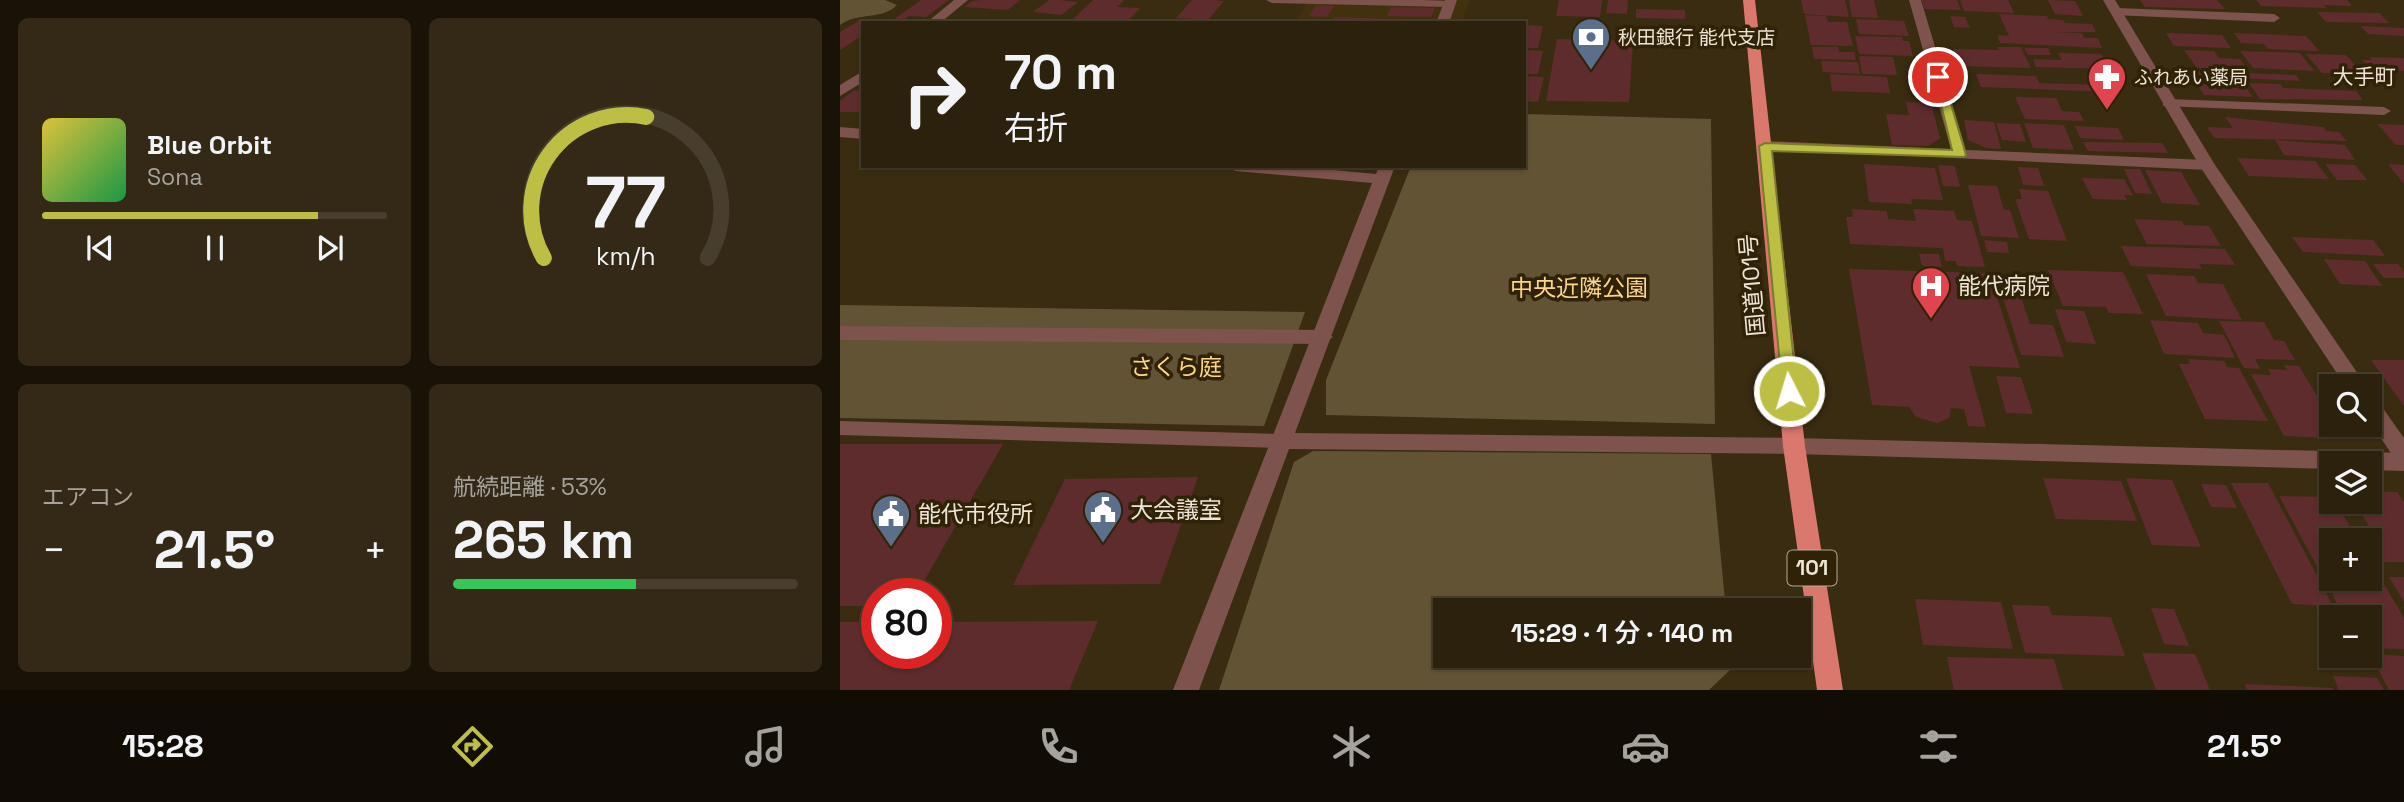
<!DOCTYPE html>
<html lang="ja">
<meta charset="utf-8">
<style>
body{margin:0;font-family:"Space Grotesk","Noto Sans JP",sans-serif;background:#332916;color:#f1f3f6;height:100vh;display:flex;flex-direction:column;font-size:26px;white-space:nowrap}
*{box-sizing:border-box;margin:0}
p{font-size:23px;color:#a6a39d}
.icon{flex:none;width:38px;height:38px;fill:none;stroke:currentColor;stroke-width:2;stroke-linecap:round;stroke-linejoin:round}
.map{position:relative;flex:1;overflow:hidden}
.side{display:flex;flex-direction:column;gap:18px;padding:18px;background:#181207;width:840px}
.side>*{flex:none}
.guide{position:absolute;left:21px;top:21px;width:665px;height:147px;border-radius:0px;box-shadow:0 2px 5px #0004,0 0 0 2px #473e2e;background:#2b210d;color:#f1f3f6;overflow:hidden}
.buttons{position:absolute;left:1479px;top:374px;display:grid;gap:14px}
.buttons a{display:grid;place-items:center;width:63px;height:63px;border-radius:0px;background:#2b210d;box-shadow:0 2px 5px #0004,0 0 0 2px #473e2e;font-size:35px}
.speed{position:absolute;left:21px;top:578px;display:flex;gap:14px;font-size:35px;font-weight:700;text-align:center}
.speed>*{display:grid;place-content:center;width:91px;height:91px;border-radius:50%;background:#2b210d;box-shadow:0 2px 5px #0004,0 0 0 2px #473e2e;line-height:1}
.speed .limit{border:10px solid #d22;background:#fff;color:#111}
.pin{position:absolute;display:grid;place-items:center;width:60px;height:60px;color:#fff;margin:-30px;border:4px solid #fff;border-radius:50%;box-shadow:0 2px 7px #0007}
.me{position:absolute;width:77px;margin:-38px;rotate:355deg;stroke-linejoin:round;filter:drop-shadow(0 0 5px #0008)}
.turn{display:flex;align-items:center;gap:24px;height:147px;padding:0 28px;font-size:32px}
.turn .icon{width:91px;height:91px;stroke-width:2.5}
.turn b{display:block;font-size:49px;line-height:60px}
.big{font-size:52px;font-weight:600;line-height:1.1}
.side .tile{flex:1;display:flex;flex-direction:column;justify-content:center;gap:10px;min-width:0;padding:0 24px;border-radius:10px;background:#332916}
.side .dial{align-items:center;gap:0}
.dial svg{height:182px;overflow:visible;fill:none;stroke:#473e2e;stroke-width:7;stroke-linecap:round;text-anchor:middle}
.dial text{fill:#f1f3f6;stroke:none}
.song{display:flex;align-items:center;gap:21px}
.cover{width:84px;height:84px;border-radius:10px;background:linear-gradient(135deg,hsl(50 70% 55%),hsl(140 70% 35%))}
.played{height:7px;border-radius:4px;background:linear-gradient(90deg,#bcbf44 80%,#473e2e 80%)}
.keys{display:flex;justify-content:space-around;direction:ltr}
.heat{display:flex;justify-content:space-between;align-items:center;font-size:38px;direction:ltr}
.charge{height:10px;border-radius:5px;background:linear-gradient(90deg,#34c759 53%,#473e2e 0)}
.side .tiles{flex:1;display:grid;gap:18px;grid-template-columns:repeat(2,1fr)}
.trip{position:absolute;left:593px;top:598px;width:378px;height:70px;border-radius:0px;background:#2b210d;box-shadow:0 2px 5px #0004,0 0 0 2px #473e2e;font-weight:600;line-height:70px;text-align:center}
.dock{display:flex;height:112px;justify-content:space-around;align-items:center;background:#110d05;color:#a6a39d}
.dock .icon{width:49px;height:49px}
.dock .selected{color:#bcbf44}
.dock b{font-size:32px;color:#f1f3f6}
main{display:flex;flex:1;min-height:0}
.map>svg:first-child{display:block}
.built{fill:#42310e}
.green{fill:#625335}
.building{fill:#5f2c2d}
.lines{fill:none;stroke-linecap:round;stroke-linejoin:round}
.service{fill:#7e524d;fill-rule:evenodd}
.pedestrian{fill:#7e524d;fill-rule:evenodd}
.minor{fill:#7e524d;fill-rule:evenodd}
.tertiary{fill:#7e524d;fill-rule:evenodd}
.trunk{fill:#da786e;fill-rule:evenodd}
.route{fill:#bcbf44;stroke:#7a7c2c;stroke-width:2}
.labels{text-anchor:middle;stroke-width:7;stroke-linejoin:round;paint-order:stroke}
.far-poi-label{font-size:19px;fill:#ede4d5;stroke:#2f2207;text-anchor:start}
.far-neighbourhood-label{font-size:21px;fill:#ede4d5;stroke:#2f2207}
.shield{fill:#2f2207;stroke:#b4aa97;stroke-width:2}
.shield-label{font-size:21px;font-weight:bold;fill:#ede4d5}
.street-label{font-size:23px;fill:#ede4d5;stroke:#2f2207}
.poi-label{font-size:23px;fill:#ede4d5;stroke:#2f2207;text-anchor:start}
.park-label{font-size:23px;fill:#fdd589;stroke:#2f2207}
</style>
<main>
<section class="side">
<div class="tiles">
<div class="tile">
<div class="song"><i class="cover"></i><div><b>Blue Orbit</b><p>Sona</p></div></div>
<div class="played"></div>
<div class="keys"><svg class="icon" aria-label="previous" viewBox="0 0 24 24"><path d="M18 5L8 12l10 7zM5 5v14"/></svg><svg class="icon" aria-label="pause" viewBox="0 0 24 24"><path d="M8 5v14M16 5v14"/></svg><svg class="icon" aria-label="next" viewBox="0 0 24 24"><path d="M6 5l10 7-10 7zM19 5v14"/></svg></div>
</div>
<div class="tile dial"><svg viewBox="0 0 100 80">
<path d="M14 69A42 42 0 1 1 86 69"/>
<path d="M14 69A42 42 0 0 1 59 7" stroke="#bcbf44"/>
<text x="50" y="56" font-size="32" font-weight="700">77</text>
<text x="50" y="72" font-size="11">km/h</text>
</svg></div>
<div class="tile"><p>エアコン</p>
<div class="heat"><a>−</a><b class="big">21.5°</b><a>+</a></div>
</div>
<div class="tile"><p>航続距離 · 53%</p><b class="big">265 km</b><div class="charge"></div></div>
</div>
</section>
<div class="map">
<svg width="1564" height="690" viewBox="0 0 1564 690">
<rect width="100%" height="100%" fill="#392c11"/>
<polygon class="built" points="469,0 630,0 621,23 454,23"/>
<g class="green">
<path d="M0,0h45l12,5c-14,15 -40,7 -57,20z"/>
<polygon points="684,114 871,119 875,424 486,415 486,380 571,166 684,166"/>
<polygon points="0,305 465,312 424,426 0,418"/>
<polygon points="473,451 871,454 886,611 606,611 606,656 890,656 891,669 869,690 379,690 454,462"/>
</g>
<g class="building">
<polygon points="81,0 109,0 86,17 69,16 60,23 49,23"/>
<polygon points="180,0 168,10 124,7 132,1 142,0"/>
<polygon points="209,0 219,0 238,2 221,15 193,12"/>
<polygon points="253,0 284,0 277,7 300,8 289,20 229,23"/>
<polygon points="352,0 374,0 384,1 368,20 336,18"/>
<polygon points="719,0 762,0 760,17 716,16"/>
<polygon points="768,0 788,0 787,14 766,13"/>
<polygon points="961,0 1005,0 1009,17 964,14"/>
<polygon points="1009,0 1034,0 1038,18 1012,17"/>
<polygon points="1082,0 1117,0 1121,10 1084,9"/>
<polygon points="1120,0 1168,0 1174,13 1124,11"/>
<polygon points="1208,0 1235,1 1243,16 1215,14"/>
<polygon points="1300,0 1377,0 1385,9 1305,7"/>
<polygon points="1416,0 1507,0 1512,6 1483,5 1487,8 1421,6"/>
<polygon points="476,5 494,6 487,17 469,16"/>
<polygon points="551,7 595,8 591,17 547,16"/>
<polygon points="796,9 845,10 845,19 796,18"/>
<polygon points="1477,12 1539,13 1549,23 1486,22"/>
<polygon points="1159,14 1207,16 1208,19 1223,20 1225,23 1252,24 1256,32 1214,32 1242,33 1244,38 1258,38 1262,48 1160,43 1157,35 1169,36"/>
<polygon points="965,15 986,16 988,22 1007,22 1013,46 971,45"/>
<polygon points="1110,16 1125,17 1130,28 1114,27"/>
<polygon points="494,17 589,20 490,23"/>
<polygon points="1016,19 1064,21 1069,36 1019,34"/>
<polygon points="20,20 30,21 23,23 23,35 0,50 0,32"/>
<polygon points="684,25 703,26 698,48 684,48"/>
<polygon points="1521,26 1564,28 1564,36 1528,34"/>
<polygon points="1326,33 1382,35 1391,48 1334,46"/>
<polygon points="1394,33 1466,36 1479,51 1428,49 1424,44 1401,43"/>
<polygon points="1015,36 1062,37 1063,41 1069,41 1073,56 1019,54"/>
<polygon points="717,39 793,41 789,102 706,101"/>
<polygon points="972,47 998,47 999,52 1014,52 1016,60 974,59"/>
<polygon points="1157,47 1181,47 1191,68 1119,66 1113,49 1159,50"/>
<polygon points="1184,48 1208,48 1211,55 1188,55"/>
<polygon points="687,50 703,51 698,74 684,74 684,55"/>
<polygon points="1344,50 1374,51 1379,58 1400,59 1407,69 1357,68"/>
<polygon points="1400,51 1460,53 1474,71 1413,68"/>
<polygon points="1218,53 1261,54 1270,69 1196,67 1193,59 1222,60"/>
<polygon points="1466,54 1506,55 1523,74 1482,73"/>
<polygon points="1019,56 1053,57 1057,75 1022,74"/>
<polygon points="1529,57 1564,58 1564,71 1529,67 1522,60 1532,60"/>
<polygon points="981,61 1018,62 1020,74 983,72"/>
<polygon points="1356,71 1456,75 1460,81 1360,76"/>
<polygon points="990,74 1047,77 1050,93 992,91"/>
<polygon points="1136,74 1196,76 1199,83 1267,85 1270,92 1141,87"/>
<polygon points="684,76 704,77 698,102 684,101"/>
<polygon points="1356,83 1404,85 1413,97 1364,95"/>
<polygon points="1409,83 1440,84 1443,88 1516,91 1523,100 1420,99"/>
<polygon points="23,89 23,112 0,112 0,101 13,91"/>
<polygon points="1175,97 1216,98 1222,111 1239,112 1244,121 1185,119"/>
<polygon points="1066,102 1091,103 1100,138 1088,146 1052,145 1046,114 1069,115"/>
<polygon points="1385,117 1483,127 1487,131 1499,132 1507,141 1374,138 1367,127 1393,128"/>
<polygon points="1124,120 1154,122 1161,149 1146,148 1128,140"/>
<polygon points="1156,123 1180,124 1186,142 1162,140"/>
<polygon points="1184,123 1224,125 1234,150 1193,148"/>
<polygon points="1537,124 1564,125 1564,145 1556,145"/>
<polygon points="1235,126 1278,128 1284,140 1240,138"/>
<polygon points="1435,140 1505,145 1515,160 1444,155"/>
<polygon points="1243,142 1322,143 1328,153 1248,151"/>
<polygon points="1397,158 1475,161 1489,179 1409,176"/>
<polygon points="1024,164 1095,168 1103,200 1071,199 1072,204 1029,202"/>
<polygon points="1485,164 1515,165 1527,180 1497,180"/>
<polygon points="1548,164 1564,165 1564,184"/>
<polygon points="1098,165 1115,166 1120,187 1103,186"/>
<polygon points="1178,167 1198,168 1204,186 1183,185"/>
<polygon points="1284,169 1300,169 1312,194 1295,193"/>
<polygon points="1305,170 1341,172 1360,205 1322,203"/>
<polygon points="1242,178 1284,179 1293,195 1284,195 1287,200 1253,199"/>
<polygon points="1128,185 1157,186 1164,210 1170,210 1179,238 1141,236"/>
<polygon points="1179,189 1208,191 1227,241 1189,239 1175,199 1182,199"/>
<polygon points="1012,209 1047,211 1048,219 1076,221 1073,209 1114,211 1117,220 1132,221 1145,267 1117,266 1116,261 1105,261 1103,248 1010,244 1006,217 1013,217"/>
<polygon points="1294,219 1342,221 1344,225 1369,226 1381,246 1307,244"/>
<polygon points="1452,237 1533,240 1545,256 1463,252"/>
<polygon points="1144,240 1167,242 1169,253 1147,252"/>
<polygon points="1281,246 1385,249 1395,265 1359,264 1362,269 1291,266"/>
<polygon points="1079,254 1099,254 1102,267 1082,266"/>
<polygon points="1484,259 1525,261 1542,286 1500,284"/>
<polygon points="1533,264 1558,264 1564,272 1564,278 1544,278"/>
<polygon points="1009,269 1149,273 1180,368 1129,366 1146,427 1128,426 1124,409 1111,408 1109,418 1097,423 1076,417 1069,407 1032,405"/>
<polygon points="1208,270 1283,272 1303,314 1269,313 1266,307 1223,306"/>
<polygon points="1306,274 1354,276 1358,283 1383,284 1402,320 1326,316"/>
<polygon points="1162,294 1180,294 1190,324 1213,325 1224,357 1181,355"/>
<polygon points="1215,309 1244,311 1256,344 1226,342"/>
<polygon points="1310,320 1358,323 1363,333 1384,335 1395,358 1324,354"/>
<polygon points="1379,321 1424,322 1434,340 1444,341 1455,360 1415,359 1420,369 1404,368"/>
<polygon points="1348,359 1384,361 1387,367 1399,368 1428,421 1365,419 1339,364 1350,364"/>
<polygon points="1531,360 1564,360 1564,406"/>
<polygon points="1444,365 1459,366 1491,419 1491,425 1494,425 1503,439 1444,436 1411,374 1431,375 1428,369 1447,370"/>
<polygon points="1156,376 1181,377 1193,414 1166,413"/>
<polygon points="0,444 163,444 77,593 37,593 37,606 0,606"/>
<polygon points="358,477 320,584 173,585 225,479"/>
<polygon points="1203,478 1281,481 1297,521 1216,519"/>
<polygon points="1286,478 1332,480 1361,547 1312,545"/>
<polygon points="1391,483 1428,483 1493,606 1452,604"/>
<polygon points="1361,484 1386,485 1397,508 1371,507"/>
<polygon points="1530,491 1557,492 1564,502 1564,562 1540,562 1530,541 1522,533 1533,533 1521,513 1508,512 1502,502 1530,502"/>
<polygon points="1439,496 1491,497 1491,502 1496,502 1518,541 1491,541 1491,579 1530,579 1530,560 1564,618 1564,649 1530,648 1530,618 1505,618"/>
<polygon points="1549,577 1564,577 1564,602"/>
<polygon points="1075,599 1161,602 1173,649 1083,645"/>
<polygon points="1172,605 1209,606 1212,615 1271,617 1285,656 1185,653"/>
<polygon points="1311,608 1334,609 1349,646 1324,644"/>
<polygon points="258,621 229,690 0,690 0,622 37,622 37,653 96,653 96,622"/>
<polygon points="1302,653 1355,654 1370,690 1316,690"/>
<polygon points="1530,654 1564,656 1564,690 1549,690"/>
<polygon points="1107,657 1214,659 1223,690 1114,690"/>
<polygon points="1493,676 1537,678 1544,690 1499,690"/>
<polygon points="1405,684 1493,688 1493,690 1407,690"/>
</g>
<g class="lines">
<g class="service">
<polygon points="426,0 583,0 609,1 615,4 609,7 432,3"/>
<polygon points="1328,99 1544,107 1551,111 1544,115 1323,106 1323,100"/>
<polygon points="0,421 439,434 446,436 449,441 446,446 439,448 0,435"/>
</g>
<polygon class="pedestrian" points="0,326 483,330 493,337 483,344 0,340"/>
<g class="minor">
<polygon points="114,0 128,0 100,23 86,23"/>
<polygon points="605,0 617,0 609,23 596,23"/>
<polygon points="1069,0 1081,0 1126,150 1367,160 1375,165 1367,170 920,149 917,146 925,141 1111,149"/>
<polygon points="1277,8 1434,14 1440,18 1434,22 1273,15 1271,12"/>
<polygon points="23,71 23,82 0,96 0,85"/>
<polygon points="0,127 23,129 23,139 0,137"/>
<polygon points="387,166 451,166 536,174 539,166 555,166 455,433 954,438 1564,453 1564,471 1530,470 1530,464 1491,464 1491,469 954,454 449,449 359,690 333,690 532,183 395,171"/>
</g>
<g class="tertiary">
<polygon points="1263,0 1275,0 1375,165 1527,387 1506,387 1359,165"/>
<polygon points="1530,397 1537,400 1564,438 1564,463 1556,461 1530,421"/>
</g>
<polygon class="trunk" points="903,0 915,0 965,446 1003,690 977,690 943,446"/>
</g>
<polygon class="route" points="1094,75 1103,77 1126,155 1124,157 932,151 957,391 955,396 943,396 919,146 925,143 1112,150"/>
<defs>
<g id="bank-pin" transform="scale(2.0125)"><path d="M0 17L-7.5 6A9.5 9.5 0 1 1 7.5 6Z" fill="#5c6f8a" stroke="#2f2207"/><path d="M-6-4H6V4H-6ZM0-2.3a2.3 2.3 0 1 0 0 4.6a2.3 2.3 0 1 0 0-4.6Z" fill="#fff"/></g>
<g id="pharmacy-pin" transform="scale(2.0125)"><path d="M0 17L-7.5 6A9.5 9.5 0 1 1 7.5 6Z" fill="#e0444e" stroke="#2f2207"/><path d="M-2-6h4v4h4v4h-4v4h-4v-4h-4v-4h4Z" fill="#fff"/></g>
<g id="hospital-pin" transform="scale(2.0125)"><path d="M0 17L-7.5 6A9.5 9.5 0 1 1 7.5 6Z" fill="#e0444e" stroke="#2f2207"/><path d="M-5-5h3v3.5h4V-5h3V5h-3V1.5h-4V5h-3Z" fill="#fff"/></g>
<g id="civic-pin" transform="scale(2.0125)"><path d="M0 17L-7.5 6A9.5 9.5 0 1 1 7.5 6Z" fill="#5c6f8a" stroke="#2f2207"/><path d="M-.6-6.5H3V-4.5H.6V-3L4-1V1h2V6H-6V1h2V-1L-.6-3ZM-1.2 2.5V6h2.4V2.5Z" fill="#fff"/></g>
</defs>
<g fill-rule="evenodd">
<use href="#bank-pin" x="751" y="37"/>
<use href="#pharmacy-pin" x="1267" y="77"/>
<use href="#hospital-pin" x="1091" y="286"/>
<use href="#civic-pin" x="263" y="510"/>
<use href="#civic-pin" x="51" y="514"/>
</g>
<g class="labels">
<g class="far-poi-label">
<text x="778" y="44">秋田銀行 能代支店</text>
<text x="1294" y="84">ふれあい薬局</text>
</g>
<g class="far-neighbourhood-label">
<text x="1524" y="84">大手町</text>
</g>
<rect class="shield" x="947.5" y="550.5" width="49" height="35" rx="5"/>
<g class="shield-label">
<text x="972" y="575">101</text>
</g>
<g class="street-label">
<text transform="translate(912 285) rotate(-95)" y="8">国道101号</text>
</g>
<g class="poi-label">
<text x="1118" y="294">能代病院</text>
<text x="290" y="518">大会議室</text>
<text x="78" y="522">能代市役所</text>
</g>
<g class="park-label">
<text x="739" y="296">中央近隣公園</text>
<text x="336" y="375">さくら庭</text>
</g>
</g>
</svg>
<div class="buttons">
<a><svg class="icon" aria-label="search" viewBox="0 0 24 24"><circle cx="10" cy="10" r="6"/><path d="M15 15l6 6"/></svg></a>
<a><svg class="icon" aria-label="layers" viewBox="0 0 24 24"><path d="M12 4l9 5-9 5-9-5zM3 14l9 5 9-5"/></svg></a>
<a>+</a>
<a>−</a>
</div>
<div class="speed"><div class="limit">80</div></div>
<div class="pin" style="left:1098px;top:77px;background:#d93025"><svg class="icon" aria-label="arrive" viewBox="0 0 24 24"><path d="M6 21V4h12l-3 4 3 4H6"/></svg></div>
<svg class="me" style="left:949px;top:391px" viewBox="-20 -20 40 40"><circle r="17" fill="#bcbf44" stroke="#fff" stroke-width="3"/><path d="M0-11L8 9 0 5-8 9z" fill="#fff"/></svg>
<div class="trip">15:29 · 1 分 · 140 m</div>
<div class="guide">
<div class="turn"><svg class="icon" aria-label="right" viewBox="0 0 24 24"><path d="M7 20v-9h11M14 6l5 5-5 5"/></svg><div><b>70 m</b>右折</div></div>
</div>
</div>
</main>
<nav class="dock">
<b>15:28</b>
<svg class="icon selected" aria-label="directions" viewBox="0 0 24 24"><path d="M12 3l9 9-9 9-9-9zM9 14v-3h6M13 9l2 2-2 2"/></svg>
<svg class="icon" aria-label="music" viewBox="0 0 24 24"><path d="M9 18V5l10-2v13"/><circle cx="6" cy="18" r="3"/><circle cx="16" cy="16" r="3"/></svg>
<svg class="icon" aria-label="phone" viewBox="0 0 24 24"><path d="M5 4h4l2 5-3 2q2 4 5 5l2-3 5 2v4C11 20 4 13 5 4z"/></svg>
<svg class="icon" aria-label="climate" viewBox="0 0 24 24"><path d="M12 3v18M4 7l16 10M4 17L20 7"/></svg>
<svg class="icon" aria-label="car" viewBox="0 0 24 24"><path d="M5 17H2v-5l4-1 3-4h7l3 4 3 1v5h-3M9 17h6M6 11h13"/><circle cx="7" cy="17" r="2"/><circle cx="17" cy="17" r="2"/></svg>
<svg class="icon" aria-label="filters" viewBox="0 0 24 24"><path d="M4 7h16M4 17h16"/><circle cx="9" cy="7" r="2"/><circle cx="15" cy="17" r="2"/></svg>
<b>21.5°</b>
</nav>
